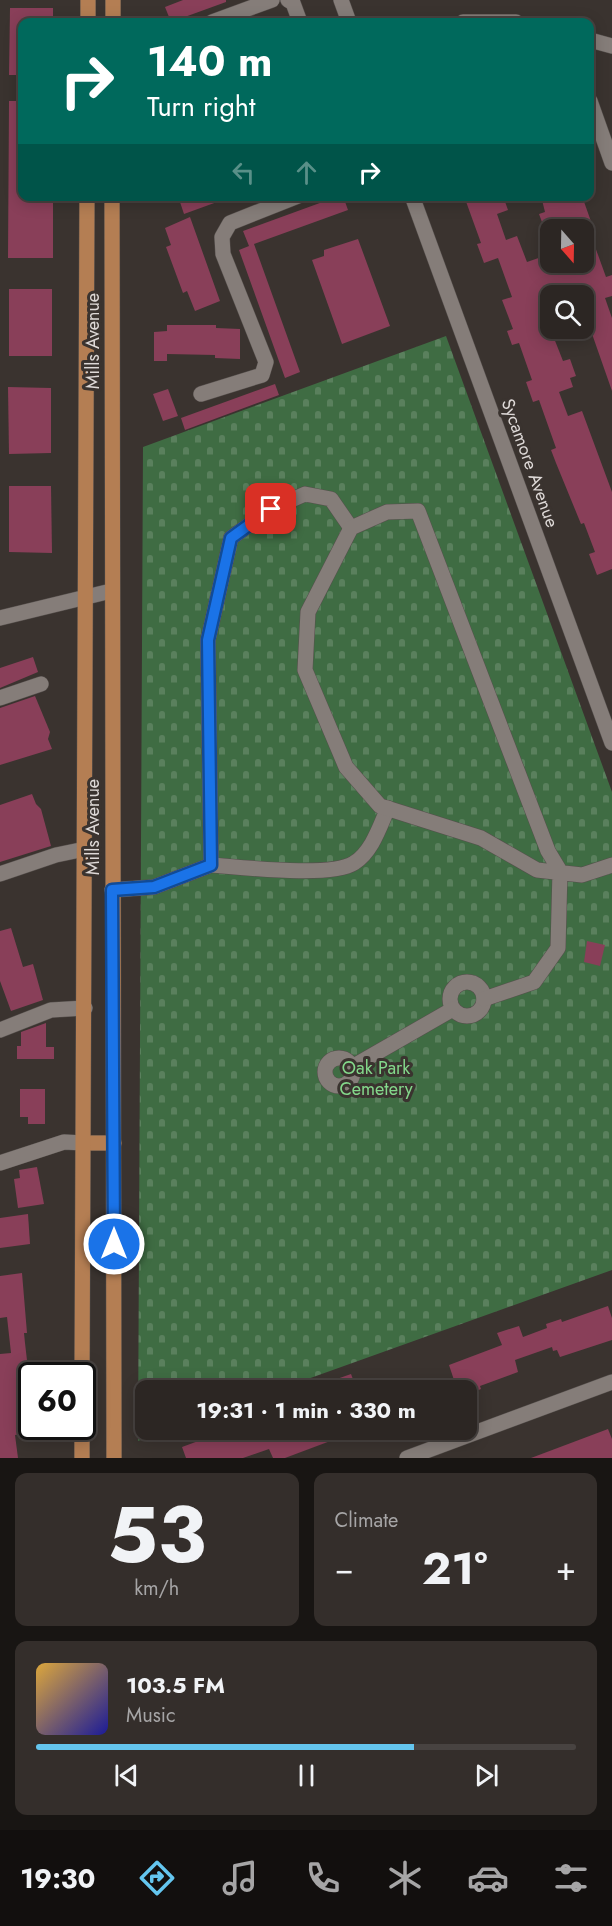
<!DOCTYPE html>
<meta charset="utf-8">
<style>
body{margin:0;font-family:Jost,sans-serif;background:#342e2b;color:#f1f3f6;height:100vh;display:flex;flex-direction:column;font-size:22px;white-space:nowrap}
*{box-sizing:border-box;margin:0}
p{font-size:20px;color:#a6a5a6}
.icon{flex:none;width:33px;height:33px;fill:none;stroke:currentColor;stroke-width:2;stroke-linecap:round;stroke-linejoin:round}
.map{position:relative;height:1458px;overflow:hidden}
.side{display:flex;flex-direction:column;gap:15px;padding:15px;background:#181513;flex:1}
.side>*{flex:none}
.top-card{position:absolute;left:18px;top:18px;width:576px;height:183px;border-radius:12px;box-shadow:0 3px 15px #0003,0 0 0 2px #484341;background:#00695c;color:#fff;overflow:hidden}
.needle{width:39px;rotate:160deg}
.fabs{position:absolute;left:540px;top:219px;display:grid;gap:12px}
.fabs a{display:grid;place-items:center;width:54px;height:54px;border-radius:12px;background:#2c2623;box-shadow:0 3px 15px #0003,0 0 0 2px #484341;font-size:30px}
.speed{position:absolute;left:18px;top:1362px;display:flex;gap:12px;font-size:30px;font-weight:700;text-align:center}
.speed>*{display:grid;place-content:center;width:78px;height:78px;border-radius:50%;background:#2c2623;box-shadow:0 3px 15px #0003,0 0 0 2px #484341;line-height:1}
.speed .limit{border:3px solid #111;border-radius:9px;background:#fff;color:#111}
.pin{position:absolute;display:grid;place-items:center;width:51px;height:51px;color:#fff;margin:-26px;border-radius:12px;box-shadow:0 3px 9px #0006}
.me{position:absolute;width:66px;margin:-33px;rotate:0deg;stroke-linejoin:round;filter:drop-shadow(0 0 4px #0008)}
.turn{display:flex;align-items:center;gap:21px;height:126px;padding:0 30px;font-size:27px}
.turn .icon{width:78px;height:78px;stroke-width:2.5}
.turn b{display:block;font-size:42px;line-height:51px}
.lanes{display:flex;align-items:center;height:57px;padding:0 30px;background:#0003;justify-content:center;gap:30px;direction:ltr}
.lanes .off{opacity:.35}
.big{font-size:45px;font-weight:700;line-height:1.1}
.side .tile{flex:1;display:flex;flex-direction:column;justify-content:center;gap:9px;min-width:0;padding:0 21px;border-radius:12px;background:#342e2b}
.side .dial{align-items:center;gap:0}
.dial b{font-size:78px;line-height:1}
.song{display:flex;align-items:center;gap:18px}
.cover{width:72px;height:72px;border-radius:9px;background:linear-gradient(135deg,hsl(40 70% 55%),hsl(240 70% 35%))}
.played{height:6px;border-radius:3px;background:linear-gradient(90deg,#64c5ee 70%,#484341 70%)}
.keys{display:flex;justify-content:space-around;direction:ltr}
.heat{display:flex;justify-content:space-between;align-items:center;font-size:33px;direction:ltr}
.side .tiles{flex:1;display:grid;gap:15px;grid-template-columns:1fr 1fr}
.tile:last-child{grid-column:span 2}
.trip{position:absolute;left:135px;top:1380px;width:342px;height:60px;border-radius:12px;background:#2c2623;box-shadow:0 3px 15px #0003,0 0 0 2px #484341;font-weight:700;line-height:60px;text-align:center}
.tabs{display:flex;height:96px;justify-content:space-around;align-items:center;background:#120f0e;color:#a6a5a6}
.tabs .icon{width:42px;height:42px}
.tabs .selected{color:#64c5ee}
.tabs b{font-size:27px;color:#f1f3f6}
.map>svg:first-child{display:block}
.cemetery{fill:url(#cemetery-stones)}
.building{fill:#893f59}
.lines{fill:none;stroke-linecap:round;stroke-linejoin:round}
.minor-casing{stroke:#56504d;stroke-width:16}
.major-casing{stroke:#56504d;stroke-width:16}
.minor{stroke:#857d79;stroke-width:15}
.major{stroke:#b47e53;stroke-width:15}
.route-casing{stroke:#114b97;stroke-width:15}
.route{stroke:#1a73e8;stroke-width:10}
.labels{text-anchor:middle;stroke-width:6;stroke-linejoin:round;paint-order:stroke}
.street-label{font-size:18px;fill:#ded9d7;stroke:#3a332f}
.park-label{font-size:18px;fill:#84d88b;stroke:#3a332f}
</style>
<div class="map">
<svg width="612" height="1458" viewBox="0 0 612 1458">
<defs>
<pattern id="cemetery-stones" width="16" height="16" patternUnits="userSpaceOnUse" patternTransform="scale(1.5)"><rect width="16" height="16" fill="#3f6c43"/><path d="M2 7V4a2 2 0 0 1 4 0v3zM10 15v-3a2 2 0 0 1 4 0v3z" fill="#5a805d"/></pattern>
</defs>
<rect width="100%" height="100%" fill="#3a332f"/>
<polygon class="cemetery" points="446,336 612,792 612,1270 277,1390 146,1390 146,1430 168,1430 138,1441 143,447"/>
<g class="building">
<polygon points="183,0 226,0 226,2 171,22 165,7"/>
<polygon points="10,8 53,8 53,22 22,22 22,75 9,75"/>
<polygon points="9,101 22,101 22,196 53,196 53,258 8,258"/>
<polygon points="178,196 228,196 228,198 184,214"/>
<polygon points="339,196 343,196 348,210 254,244 300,372 285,378 239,250 249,246 243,231"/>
<polygon points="464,196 503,196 508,210 497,214 506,240 517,236 527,262 550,254 550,262 584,262 584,230 545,230 539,214 545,212 541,196 582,196 594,230 589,230 606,277 612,275 612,296 605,298 612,318 612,391 584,311 584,296 550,296 550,328 563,361 570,359 576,376 570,378 573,387 559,392 568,416 582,411 612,492 612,569 597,575 589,554 595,552 584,523 581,524 556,463 551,450 556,448 539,400 533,402 526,382 532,380 519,343 512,345 507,331 513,329 502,300 512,297 498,258 484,263 477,244 481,243"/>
<polygon points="190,217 220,301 195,311 187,291 183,293 166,247 171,245 165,228"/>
<polygon points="358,239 390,326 342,344 312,260 324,256 324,250"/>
<rect x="9" y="289" width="43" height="67"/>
<polygon points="167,325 216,325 216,328 240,329 240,359 215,358 215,355 167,354 167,361 154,361 154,332 167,331"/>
<polygon points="275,384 279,395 185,430 181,418"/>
<polygon points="8,387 51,388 51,453 9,454"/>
<polygon points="168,389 178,416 163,421 153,394"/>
<polygon points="9,486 51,486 52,553 9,552"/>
<polygon points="33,657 38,672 0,688 0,668"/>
<polygon points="35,696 50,732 48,739 52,749 0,765 0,708"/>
<polygon points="32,794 36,804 41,809 51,846 0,862 0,805"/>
<polygon points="11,928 23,967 33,964 43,1000 11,1011 0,981 0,931"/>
<polygon points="587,941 605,945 600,966 584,962"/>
<polygon points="46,1023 46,1047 54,1047 54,1059 17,1059 17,1046 21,1046 21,1032"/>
<polygon points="20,1089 45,1089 45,1124 28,1124 28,1117 20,1117"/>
<polygon points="37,1167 44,1204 18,1208 14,1179 20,1178 19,1170"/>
<polygon points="28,1214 30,1244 0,1248 0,1218"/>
<polygon points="22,1273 27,1333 24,1333 25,1343 28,1369 32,1368 32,1386 19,1387 24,1434 15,1435 18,1458 0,1458 0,1354 11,1353 7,1317 0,1318 0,1276"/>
<polygon points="608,1306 612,1318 612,1340 560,1357 557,1350 553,1351 552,1347 515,1360 518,1372 480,1386 481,1389 466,1395 466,1390 429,1390 454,1380 449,1365 502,1345 497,1333 519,1326 523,1337 547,1328 546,1324 561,1319 562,1322"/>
<polygon points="351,1374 357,1390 338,1390 334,1380"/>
<polygon points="608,1429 612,1439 612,1458 531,1458"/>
<polygon points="197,1430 222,1430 226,1442 260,1430 357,1431 285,1458 273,1458 269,1449 243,1458 186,1458 182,1447 201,1440"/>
</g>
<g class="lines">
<g class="minor-casing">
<g id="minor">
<polyline points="288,0 293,3 300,22"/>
<polyline points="341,0 349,22"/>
<polyline points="212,22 272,0"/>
<polyline points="463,22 516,22"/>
<polyline points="590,40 612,46"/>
<polyline points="590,101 612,163"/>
<polyline points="412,196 612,743"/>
<polyline points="201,394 262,375 266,362 223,254 222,237 230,223 298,196"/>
<path d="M351,528l-20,-29 -26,-5 -34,15 -40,29 -23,102 3,225c30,2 120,13 143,-2 18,-11 26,-37 34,-55"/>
<polyline points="0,618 111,591"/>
<polyline points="0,698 41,684"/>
<polyline points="0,874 56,855 85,849"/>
<polyline points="112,890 154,887 211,865"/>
<circle cx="467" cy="999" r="17"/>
<polyline points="484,999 534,982 558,948 560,871 548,851 418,511 387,512 351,528 308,612 305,670 346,767 380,806 481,838 537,870 582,875 612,865"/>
<polyline points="0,1030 51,1010 85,1008"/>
<circle cx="339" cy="1072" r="14"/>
<polyline points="352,1067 453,1009"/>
<polyline points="0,1163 64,1142 84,1143"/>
<polyline points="407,1458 612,1382"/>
</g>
</g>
<g class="major-casing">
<g id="major">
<polyline points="88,22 88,0"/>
<polyline points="113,22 113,0"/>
<polyline points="112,196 114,1458"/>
<polyline points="84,1143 114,1143"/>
<polyline points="82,1381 87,196"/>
<polyline points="82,1458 82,1426"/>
</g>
</g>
<use href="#minor" class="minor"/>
<use href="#major" class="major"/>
</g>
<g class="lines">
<g class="route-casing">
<polyline id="route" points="114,1244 112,890 154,887 211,865 208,640 231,538 271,509"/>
</g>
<use href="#route" class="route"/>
</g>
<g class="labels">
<g class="street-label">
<text transform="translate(93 341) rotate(-90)" y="6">Mills Avenue</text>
<text transform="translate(530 463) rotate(70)" y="6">Sycamore Avenue</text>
<text transform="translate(93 827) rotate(-90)" y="6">Mills Avenue</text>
</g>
<g class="park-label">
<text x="376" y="1074">Oak Park<tspan x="376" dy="21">Cemetery</tspan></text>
</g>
</g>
</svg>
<div class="fabs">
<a><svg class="needle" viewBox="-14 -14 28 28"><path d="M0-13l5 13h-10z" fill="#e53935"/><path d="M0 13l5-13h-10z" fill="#a6a5a6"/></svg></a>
<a><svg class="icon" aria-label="search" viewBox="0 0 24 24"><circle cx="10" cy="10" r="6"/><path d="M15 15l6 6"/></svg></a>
</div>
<div class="speed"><div class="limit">60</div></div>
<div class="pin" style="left:271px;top:509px;background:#d93025"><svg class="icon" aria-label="arrive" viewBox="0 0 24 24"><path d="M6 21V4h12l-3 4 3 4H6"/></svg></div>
<svg class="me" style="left:114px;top:1244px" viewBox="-20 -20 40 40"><circle r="17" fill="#1a73e8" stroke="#fff" stroke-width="3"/><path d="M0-11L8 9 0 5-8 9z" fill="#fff"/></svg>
<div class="trip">19:31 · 1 min · 330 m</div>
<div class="top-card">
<div class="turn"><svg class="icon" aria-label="right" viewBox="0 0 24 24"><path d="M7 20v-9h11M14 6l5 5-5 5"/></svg><div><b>140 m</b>Turn right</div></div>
<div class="lanes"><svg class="icon off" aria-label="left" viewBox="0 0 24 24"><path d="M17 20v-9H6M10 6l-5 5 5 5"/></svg><svg class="icon off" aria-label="ahead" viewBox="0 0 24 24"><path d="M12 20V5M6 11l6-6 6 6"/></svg><svg class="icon" aria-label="right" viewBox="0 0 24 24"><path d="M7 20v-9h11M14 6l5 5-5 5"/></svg></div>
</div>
</div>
<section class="side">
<div class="tiles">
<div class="tile dial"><b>53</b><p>km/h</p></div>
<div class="tile"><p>Climate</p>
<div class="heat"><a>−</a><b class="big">21°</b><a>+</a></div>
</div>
<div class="tile">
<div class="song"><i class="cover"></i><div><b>103.5 FM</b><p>Music</p></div></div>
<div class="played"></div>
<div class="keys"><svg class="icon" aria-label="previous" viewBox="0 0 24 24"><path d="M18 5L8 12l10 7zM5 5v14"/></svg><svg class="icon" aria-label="pause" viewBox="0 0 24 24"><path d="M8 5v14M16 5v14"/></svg><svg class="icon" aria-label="next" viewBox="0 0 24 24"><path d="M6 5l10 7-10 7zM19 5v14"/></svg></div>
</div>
</div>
</section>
<nav class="tabs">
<b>19:30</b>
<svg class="icon selected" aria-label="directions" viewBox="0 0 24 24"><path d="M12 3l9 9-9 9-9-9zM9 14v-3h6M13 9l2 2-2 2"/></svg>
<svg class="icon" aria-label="music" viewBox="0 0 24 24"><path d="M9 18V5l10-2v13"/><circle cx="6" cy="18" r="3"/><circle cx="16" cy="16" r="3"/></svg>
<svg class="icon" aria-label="phone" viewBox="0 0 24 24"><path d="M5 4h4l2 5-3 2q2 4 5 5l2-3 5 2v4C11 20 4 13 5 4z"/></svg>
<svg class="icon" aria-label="climate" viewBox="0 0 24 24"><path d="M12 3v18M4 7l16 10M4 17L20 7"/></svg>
<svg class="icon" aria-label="car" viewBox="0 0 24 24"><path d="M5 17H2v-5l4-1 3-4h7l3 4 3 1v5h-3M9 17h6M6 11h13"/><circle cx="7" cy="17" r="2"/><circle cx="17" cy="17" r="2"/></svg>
<svg class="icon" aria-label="filters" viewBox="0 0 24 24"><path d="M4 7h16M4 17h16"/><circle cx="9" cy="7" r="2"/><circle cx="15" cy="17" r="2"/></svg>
</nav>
